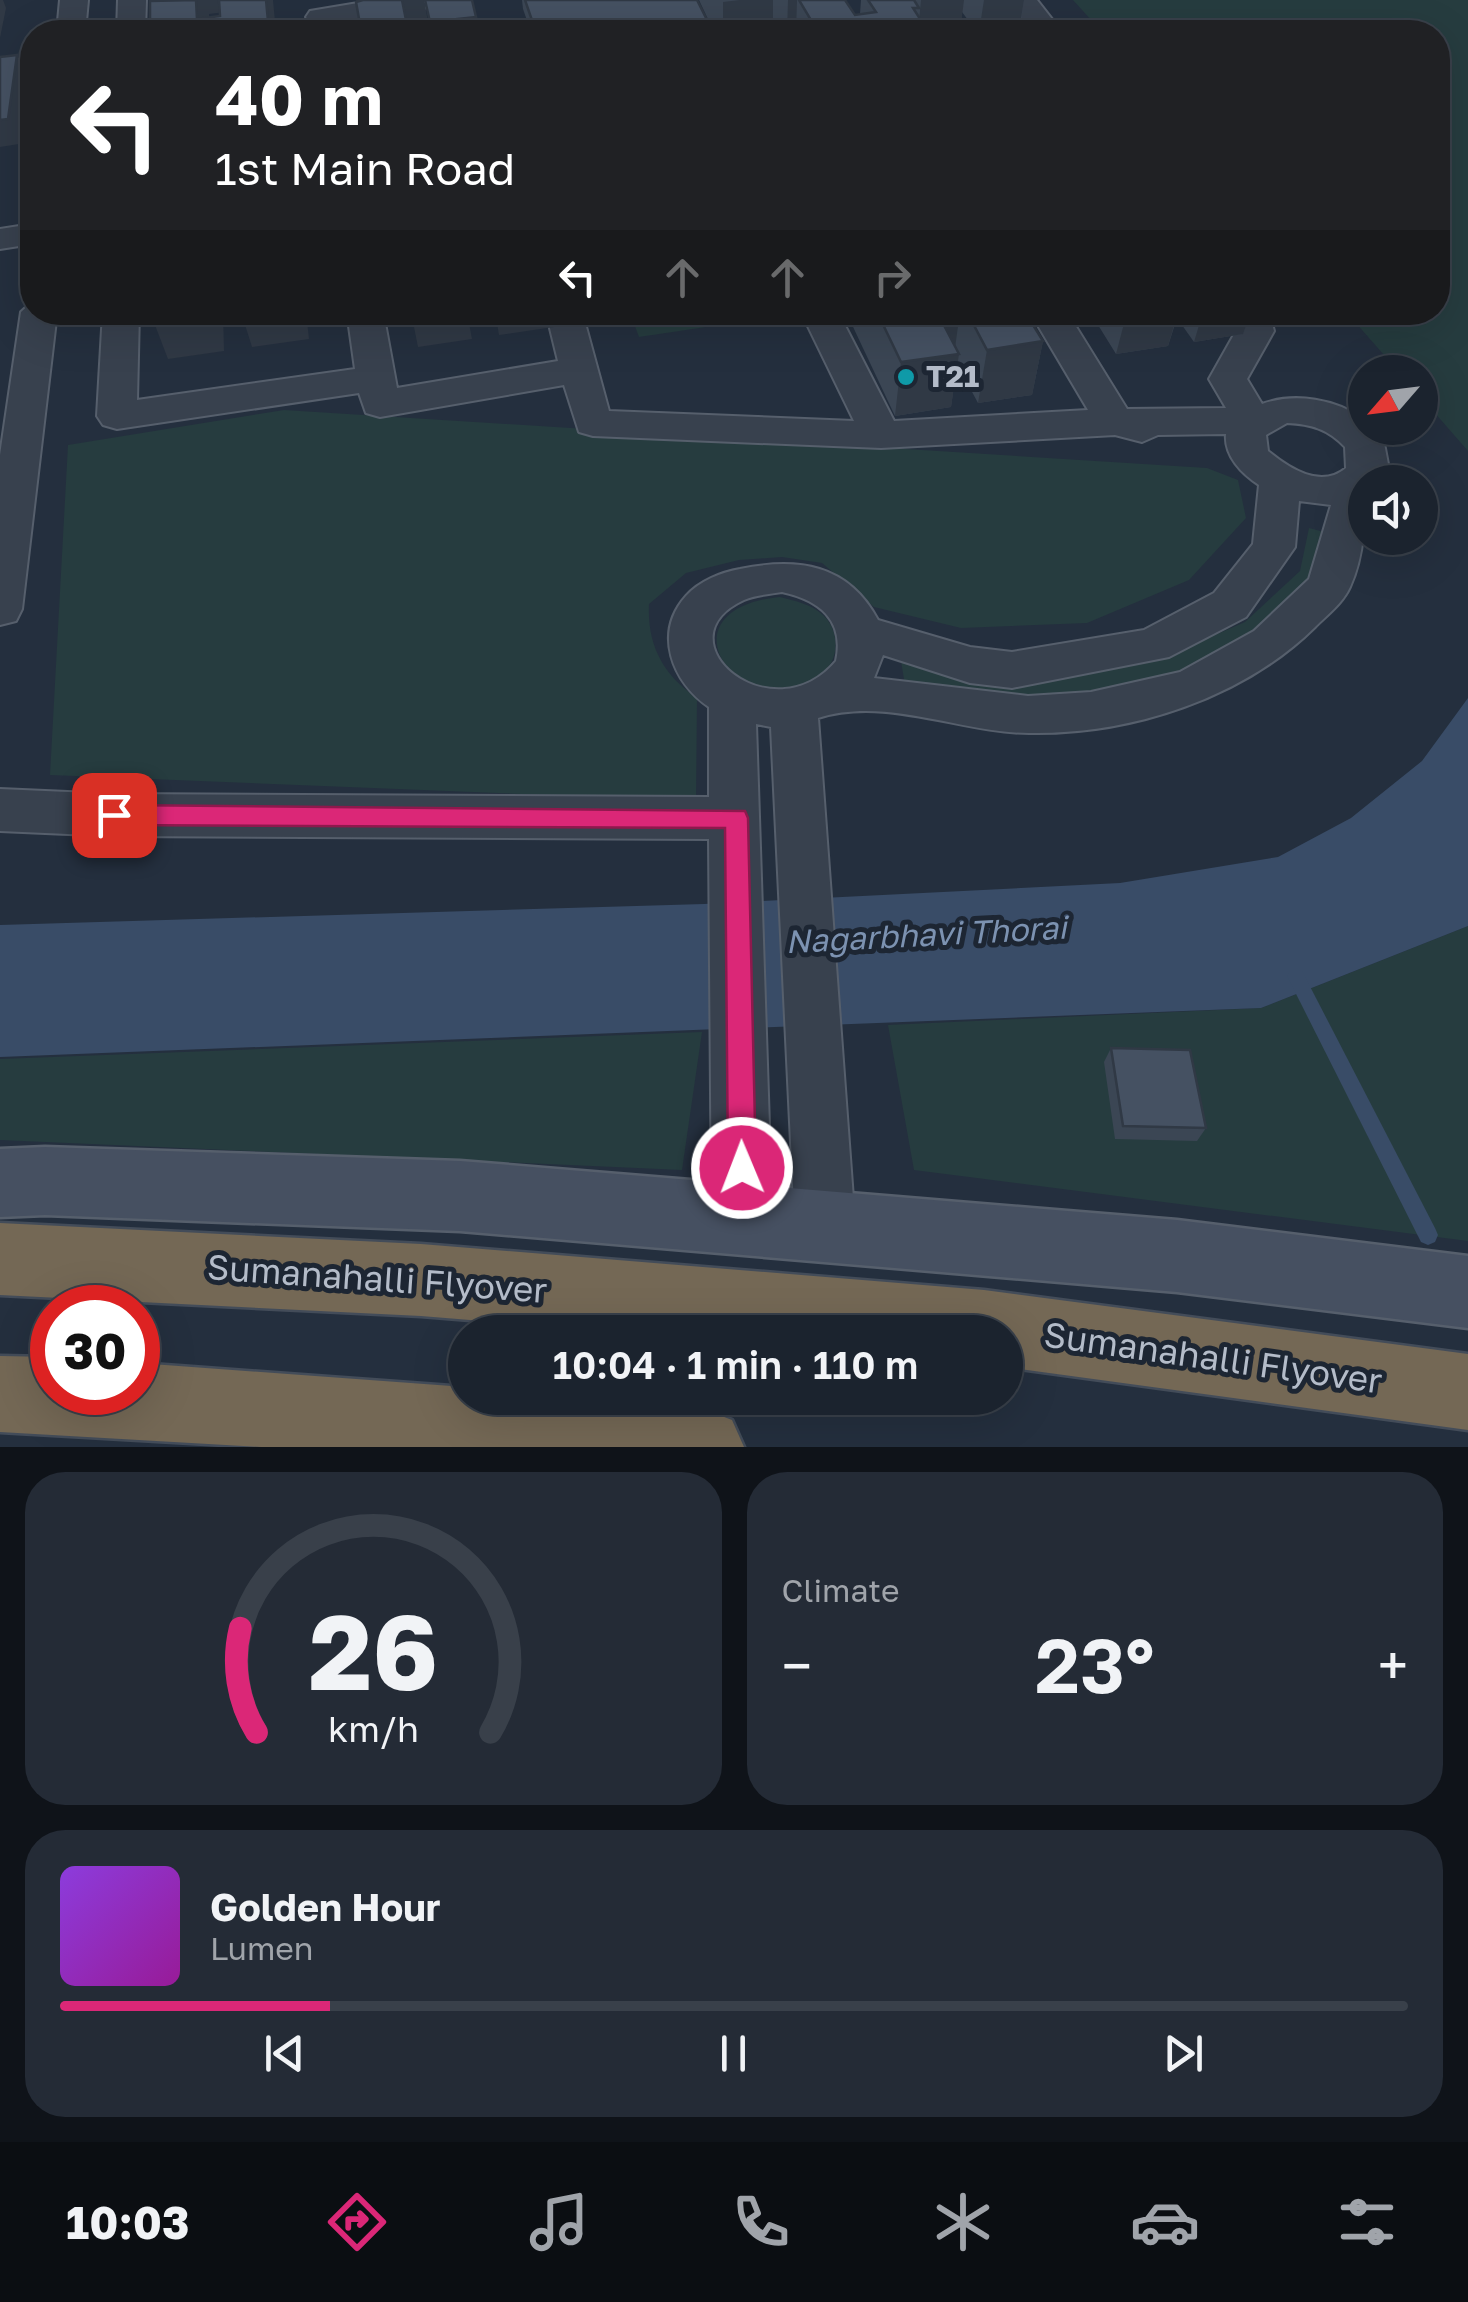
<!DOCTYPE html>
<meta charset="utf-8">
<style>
body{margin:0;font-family:"Golos Text",sans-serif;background:#242b36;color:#f1f3f6;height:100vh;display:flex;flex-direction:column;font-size:38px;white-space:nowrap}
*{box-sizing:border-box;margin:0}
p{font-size:32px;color:#a0a4aa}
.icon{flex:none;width:55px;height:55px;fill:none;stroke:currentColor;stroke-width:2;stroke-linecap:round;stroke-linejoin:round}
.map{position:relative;height:1447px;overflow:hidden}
.details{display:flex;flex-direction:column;gap:25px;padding:25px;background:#0f1319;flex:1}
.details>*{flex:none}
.banner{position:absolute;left:20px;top:20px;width:1430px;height:305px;border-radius:40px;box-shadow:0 10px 40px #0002,0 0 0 2px #39404a;background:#202124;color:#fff;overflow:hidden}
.needle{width:65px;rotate:242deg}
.controls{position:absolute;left:1348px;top:355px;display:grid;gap:20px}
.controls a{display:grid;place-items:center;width:90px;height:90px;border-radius:50%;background:#1b232e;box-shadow:0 10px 40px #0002,0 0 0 2px #39404a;font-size:50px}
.speed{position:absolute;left:30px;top:1285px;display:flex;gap:20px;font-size:50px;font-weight:700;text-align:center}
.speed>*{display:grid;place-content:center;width:130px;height:130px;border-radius:50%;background:#1b232e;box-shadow:0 10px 40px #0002,0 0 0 2px #39404a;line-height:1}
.speed .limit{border:15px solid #d22;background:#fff;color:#111}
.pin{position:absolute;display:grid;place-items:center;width:85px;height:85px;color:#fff;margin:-42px;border-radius:20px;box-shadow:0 5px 15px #0006}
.me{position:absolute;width:110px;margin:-55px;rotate:359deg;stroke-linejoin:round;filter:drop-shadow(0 0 8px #0008)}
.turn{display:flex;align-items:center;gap:35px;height:210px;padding:0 30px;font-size:45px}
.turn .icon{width:130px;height:130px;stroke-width:2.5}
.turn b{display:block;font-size:70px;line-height:85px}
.lanes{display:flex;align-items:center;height:95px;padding:0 30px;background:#0003;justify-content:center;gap:50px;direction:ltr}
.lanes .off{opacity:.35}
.big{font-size:75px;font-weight:600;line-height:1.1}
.details .tile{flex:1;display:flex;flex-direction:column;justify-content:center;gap:15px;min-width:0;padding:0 35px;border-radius:40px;background:#242b36}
.details .dial{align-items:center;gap:0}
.dial svg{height:260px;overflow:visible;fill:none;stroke:#39404a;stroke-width:7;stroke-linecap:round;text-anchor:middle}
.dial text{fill:#f1f3f6;stroke:none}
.song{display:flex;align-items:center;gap:30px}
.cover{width:120px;height:120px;border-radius:15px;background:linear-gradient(135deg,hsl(270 70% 55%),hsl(300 70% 35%))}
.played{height:10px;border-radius:5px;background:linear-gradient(90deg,#db2777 20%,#39404a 20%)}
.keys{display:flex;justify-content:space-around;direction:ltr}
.heat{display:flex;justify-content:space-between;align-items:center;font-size:55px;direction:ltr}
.details .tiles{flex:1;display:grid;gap:25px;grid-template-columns:1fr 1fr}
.tile:last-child{grid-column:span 2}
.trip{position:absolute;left:448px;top:1315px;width:575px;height:100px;border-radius:50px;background:#1b232e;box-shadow:0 10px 40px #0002,0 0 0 2px #39404a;font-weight:600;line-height:100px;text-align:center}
.menu{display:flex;height:160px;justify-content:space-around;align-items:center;background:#0b0e12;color:#a0a4aa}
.menu .icon{width:70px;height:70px}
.menu .active{color:#db2777}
.menu b{font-size:45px;color:#f1f3f6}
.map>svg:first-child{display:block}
.green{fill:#263c3f}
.water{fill:#394c67}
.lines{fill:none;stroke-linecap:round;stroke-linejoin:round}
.stream{fill:#394c67;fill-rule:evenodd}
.street-casing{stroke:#565f6c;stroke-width:4}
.secondary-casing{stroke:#565f6c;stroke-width:5}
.highway-casing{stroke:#434c59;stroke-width:5}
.street{fill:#38414e;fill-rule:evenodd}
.secondary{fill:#465061;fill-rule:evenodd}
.highway{fill:#746855;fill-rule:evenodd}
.wall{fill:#3b4654}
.shaded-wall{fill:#303945}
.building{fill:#455162;stroke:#303945;stroke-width:2.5}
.route{fill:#db2777;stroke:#8e194d;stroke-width:2.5}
.culture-dot{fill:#0f9aa8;stroke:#1d2633;stroke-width:4}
.labels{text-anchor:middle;stroke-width:10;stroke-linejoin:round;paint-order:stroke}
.poi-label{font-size:30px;font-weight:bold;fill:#b4bcc9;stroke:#1d2633;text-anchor:start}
.water-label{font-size:32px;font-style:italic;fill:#7c92b1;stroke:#1d2633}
.near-street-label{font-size:35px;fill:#b4bcc9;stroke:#1d2633}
</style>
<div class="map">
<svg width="1468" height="1447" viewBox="0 0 1468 1447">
<rect width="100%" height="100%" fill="#242f3e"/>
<g class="green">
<polygon points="1073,0 1468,0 1468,451 1420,396 1420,372 1399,372 1347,313 1438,312 1438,32 1102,32"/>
<polygon points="630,313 700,313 706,327 639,337"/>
<path d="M284,410l923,58 31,12 8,38 -57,62 -102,43 -126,5 -87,-21 -52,-44 -40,-6 -43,3 -53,13 -37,31c-2,41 14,71 48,94l-1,103 -646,-26 18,-330z"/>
<polygon points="1309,528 1324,532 1314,580 1257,634 1176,674 1083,695 1021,700 905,685 901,661 968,678 1162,658 1245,622 1300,571"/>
<path d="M780,597c15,4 31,7 43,18 18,17 17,47 -4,61 -82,52 -162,-67 -39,-79z"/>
<polygon points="1468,926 1468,1241 914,1170 888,1025 1261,1008"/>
<polygon points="702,1032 682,1170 0,1140 0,1059"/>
</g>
<polygon class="water" points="1468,698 1468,926 1261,1008 0,1057 0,925 704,904 1120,883 1278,857 1351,818 1422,761"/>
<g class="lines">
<polygon class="stream" points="1296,968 1302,971 1435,1228 1438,1235 1435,1242 1428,1245 1421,1242 1287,976 1290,971"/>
<g class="street-casing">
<g id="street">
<polygon points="60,0 88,0 85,32 57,32"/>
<polygon points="118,0 146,0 145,32 117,32"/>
<polygon points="376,0 428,3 424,9 414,12 320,26 310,23 306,17 310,11"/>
<polygon points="1008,0 1037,0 1062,32 1032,32"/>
<polygon points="32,59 32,77 0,81 0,63"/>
<polygon points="32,224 32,244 0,249 0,229"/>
<polygon points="32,302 32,312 57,312 22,609 16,621 0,625 0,455 21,312"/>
<path d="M103,312h36l-2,88 218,-31 -8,-57h36l14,76 161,-27 -12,-49h36l27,99 245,10 -53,-109h37l56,109 194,-11 -58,-98h37l60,97 99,-1 -17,-29 27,-48 -3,-19h36l5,19 -27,48 15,25c33,-12 75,-5 103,16v8h8l11,15 4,21 -8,18h-15c0,36 0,72 -15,105 -7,16 -23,28 -35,40 -72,71 -184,108 -286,106 -68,0 -143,-37 -211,-15l37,508 -9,21 -21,9 -21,-9 -9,-21 -24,-499 -15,-3 16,495 -9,21 -21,9 -21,-9 -9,-21 -3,-380 -596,-3 -113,-5v-42l113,5 596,3v-90c-37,-25 -56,-74 -23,-111 13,-15 36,-24 54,-27 58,-12 108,-5 138,51l92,27 42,5 132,-22 70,-37 39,-49 6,-59c-17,-11 -35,-29 -33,-51l-68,1 -16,7 -27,-7 -234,13 -288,-12 -14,-4 -15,-47 -184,32 -14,-4 -7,-20 -242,36 -14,-4 -6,-9zM1287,423c24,1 41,6 58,24l1,21c-25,21 -56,1 -78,-17l-2,-16zM1299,501l32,4 -22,74 -55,52 -74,41 -89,20 -63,4 -154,-18 9,-23 87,28 42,5 157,-31 77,-40 49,-70zM782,592c37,8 63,28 54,69 -64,76 -179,-21 -92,-61 11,-5 26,-6 38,-8z"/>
</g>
</g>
<g class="secondary-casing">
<polygon id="secondary" points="45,1147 460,1161 1177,1220 1468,1256 1468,1328 1177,1292 460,1231 45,1215 0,1217 0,1149"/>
</g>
<g class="highway-casing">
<g id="highway">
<polygon points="0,1223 421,1244 984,1290 1468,1354 1468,1430 1005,1367 1005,1332 616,1332 421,1316 0,1295"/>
<path d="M0,1356l52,1v35h86v-29l327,24v11c79,0 195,-8 267,22l12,27h-483l-261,-15z"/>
</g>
</g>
<use href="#street" class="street"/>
<use href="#secondary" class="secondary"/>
<use href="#highway" class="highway"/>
</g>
<g class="wall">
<polygon points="522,0 697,0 713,32 531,32 523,9"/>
<polygon points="699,0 845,0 855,15 860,14 861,0 1024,0 1020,28 1068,32 1017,32 1018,31 977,32 962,12 960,32 780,32 773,18 767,18 767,32 714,32"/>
<polygon points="846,312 1025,312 1043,341 1032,395 978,403 957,364 951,407 895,416"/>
<polygon points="1090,312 1251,312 1243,334 1194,342 1177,318 1168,346 1116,354"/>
<polygon points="1111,1048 1206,1128 1197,1141 1115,1139 1104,1062"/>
</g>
<g class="shaded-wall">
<polygon points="0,0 3,0 6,8 0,38"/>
<polygon points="151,0 273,0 276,32 230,32 225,12 209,14 210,31 220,30 221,32 162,32"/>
<polygon points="356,0 424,0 430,32 362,32"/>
<polygon points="740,0 773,0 773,18 767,18 767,32 723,32 723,2"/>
<polygon points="788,0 797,0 796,32 787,32"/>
<polygon points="921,0 964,0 960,32 918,32"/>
<polygon points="984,0 1024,0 1019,30 1018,28 1018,31 1002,32 979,32"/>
<polygon points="476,17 479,32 432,32 430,22"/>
<polygon points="157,23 160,32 153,32 150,24"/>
<polygon points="885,26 884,32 862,32 863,29"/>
<polygon points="17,55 27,80 19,144 0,147 0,120"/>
<polygon points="150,312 223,312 224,351 168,359"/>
<polygon points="241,312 306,312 309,339 252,347"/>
<polygon points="411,312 467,312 472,339 418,347"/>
<polygon points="495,312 552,312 554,327 499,335"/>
<polygon points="933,312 960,312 954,355 959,354 951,407 895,416 901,362"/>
<polygon points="1127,312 1178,312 1168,346 1116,354"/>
<polygon points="1203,312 1251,312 1243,334 1194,342"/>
<polygon points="1043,341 1032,395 978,403 987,350"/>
</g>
<g class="building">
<polygon points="196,0 197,19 220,16 219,0 266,0 269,32 221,32 220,30 197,32 157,32 157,23 150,24 150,1"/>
<polygon points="363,0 402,0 407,25 361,30 356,2"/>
<polygon points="425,0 472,0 476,17 430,22"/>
<polygon points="525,0 697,0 713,32 536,32"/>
<polygon points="799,0 845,0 855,15 876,12 868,0 914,0 919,8 913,8 922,22 928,21 936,32 889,32 885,26 863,29 865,32 818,32"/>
<polygon points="1060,23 1068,32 1021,32 1018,28"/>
<polygon points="400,29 401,32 366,32"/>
<polygon points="17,55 8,119 0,120 0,57"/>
<polygon points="877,312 937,312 959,354 901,362"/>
<polygon points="967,312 1025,312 1043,341 987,350"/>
<polygon points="1111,1048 1190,1050 1206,1128 1123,1126"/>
</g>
<polygon class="route" points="114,805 745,811 748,818 756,1168 752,1178 742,1182 732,1178 728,1168 725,828 114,825 105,822 102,815 105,808"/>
<circle class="culture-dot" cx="906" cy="377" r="10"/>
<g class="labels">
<g class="poi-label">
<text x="926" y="387">T21</text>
</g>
<g class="water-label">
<text transform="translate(926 935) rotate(-3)" y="11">Nagarbhavi Thorai</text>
</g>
<g class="near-street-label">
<text transform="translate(377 1279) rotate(4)" y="12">Sumanahalli Flyover</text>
<text transform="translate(1213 1358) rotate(8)" y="12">Sumanahalli Flyover</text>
</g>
</g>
</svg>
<div class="controls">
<a><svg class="needle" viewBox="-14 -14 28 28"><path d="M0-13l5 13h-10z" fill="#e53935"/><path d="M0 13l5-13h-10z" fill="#a0a4aa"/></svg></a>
<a><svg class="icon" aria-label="sound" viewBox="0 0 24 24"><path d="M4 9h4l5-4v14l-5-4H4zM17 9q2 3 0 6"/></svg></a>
</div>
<div class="speed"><div class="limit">30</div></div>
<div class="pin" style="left:114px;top:815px;background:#d93025"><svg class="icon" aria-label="arrive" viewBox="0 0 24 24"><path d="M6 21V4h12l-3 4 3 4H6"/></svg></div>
<svg class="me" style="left:742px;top:1168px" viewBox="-20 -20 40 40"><circle r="17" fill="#db2777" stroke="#fff" stroke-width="3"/><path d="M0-11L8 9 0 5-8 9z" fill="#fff"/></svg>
<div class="trip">10:04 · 1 min · 110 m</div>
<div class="banner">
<div class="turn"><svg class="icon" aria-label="left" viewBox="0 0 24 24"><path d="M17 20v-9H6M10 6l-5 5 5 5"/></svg><div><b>40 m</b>1st Main Road</div></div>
<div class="lanes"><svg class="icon" aria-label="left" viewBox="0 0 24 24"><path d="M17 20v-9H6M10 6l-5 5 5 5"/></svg><svg class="icon off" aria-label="ahead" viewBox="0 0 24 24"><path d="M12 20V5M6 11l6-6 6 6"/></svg><svg class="icon off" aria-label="ahead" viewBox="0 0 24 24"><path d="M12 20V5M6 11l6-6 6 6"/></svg><svg class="icon off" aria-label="right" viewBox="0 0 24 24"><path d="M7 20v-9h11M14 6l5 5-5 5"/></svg></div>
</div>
</div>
<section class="details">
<div class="tiles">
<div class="tile dial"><svg viewBox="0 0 100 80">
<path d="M14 69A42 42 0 1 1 86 69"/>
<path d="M14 69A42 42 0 0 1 9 37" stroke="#db2777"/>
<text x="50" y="56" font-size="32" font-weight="700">26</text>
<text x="50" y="72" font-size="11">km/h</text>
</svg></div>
<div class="tile"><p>Climate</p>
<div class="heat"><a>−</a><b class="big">23°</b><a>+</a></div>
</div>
<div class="tile">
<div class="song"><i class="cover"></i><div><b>Golden Hour</b><p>Lumen</p></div></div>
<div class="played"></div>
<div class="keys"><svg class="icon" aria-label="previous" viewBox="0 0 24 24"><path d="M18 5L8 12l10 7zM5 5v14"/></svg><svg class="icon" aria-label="pause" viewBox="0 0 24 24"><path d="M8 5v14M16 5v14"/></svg><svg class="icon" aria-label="next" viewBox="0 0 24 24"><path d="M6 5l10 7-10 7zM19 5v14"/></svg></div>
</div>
</div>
</section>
<nav class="menu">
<b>10:03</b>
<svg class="icon active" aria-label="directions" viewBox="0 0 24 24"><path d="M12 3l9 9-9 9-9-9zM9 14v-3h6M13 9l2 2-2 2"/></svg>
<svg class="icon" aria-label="music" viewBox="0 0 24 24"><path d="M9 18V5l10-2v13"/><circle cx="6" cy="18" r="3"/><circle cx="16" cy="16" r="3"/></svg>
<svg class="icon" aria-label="phone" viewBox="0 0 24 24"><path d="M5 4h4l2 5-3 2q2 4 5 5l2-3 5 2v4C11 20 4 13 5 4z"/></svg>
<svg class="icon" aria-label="climate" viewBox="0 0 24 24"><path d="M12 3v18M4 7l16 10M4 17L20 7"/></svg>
<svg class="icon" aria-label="car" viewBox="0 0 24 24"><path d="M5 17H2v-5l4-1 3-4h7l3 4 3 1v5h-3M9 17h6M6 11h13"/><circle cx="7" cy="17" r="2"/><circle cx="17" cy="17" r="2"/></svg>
<svg class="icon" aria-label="filters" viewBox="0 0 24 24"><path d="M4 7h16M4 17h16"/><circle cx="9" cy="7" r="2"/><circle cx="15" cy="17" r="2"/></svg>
</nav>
